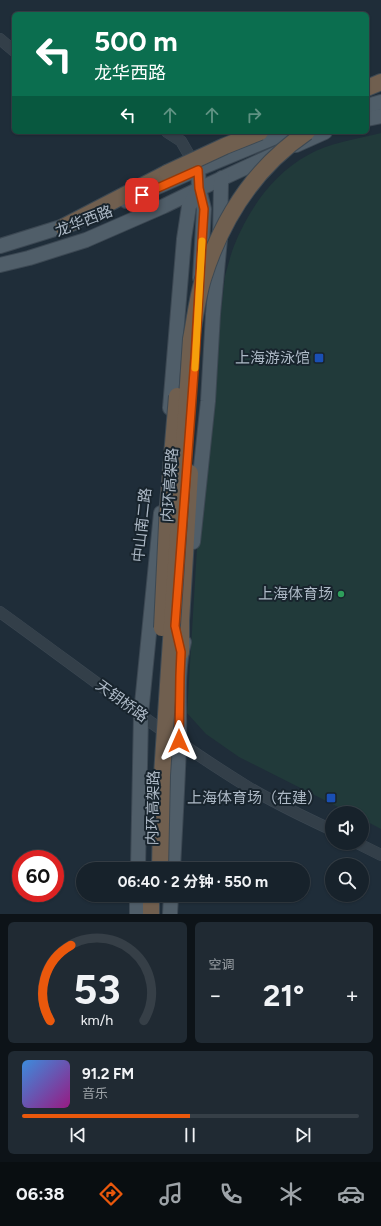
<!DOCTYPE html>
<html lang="zh">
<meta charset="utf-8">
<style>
body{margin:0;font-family:Figtree,"Noto Sans SC",sans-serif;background:#202a33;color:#f1f3f6;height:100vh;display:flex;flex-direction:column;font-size:15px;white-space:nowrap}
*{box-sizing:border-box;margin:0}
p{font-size:13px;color:#9ea4a9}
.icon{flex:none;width:22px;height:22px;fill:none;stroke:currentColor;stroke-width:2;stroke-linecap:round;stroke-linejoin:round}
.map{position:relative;height:914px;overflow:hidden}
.side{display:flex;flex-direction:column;gap:8px;padding:8px;background:#0d1318;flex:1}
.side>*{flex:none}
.banner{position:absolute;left:12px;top:12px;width:357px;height:122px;border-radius:6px;box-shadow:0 1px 3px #0004,0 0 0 1px #363f47;background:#0b6e4f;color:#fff;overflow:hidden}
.tools{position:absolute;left:325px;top:806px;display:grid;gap:8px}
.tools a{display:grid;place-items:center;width:44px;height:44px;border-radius:50%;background:#17222b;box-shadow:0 1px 3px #0004,0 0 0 1px #363f47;font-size:20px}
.speed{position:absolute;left:12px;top:850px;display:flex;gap:8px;font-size:20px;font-weight:700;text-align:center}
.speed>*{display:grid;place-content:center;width:52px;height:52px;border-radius:50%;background:#17222b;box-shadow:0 1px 3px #0004,0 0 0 1px #363f47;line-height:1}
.speed .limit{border:6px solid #d22;background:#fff;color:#111}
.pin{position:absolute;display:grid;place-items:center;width:34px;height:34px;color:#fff;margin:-17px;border-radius:8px;box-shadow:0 2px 6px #0006}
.me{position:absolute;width:44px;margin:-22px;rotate:0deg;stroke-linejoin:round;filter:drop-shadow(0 0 3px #0008)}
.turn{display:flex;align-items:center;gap:14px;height:84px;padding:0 16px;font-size:18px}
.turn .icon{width:52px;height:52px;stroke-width:2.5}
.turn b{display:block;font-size:28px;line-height:34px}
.lanes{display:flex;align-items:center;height:38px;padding:0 16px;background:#0003;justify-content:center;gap:20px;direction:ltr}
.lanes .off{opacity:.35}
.big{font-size:30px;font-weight:700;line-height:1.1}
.side .card{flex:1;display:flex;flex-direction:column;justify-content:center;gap:6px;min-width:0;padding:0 14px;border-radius:6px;background:#202a33}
.side .dial{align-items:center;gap:0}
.dial svg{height:104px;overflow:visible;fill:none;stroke:#363f47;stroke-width:7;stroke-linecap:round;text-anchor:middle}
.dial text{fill:#f1f3f6;stroke:none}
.song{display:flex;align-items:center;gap:12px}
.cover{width:48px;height:48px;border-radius:6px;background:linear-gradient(135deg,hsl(210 70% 55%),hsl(310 70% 35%))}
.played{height:4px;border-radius:2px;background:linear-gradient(90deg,#ea580c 50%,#363f47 50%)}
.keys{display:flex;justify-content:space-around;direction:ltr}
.heat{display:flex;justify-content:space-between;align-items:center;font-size:22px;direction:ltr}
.side .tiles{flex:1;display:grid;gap:8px;grid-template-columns:1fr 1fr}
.card:last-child{grid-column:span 2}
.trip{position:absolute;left:76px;top:862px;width:234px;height:40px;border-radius:20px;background:#17222b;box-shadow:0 1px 3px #0004,0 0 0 1px #363f47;font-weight:700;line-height:40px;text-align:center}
.tabs{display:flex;height:64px;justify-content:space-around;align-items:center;background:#090e11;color:#9ea4a9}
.tabs .icon{width:28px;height:28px}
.tabs .on{color:#ea580c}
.tabs b{font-size:18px;color:#f1f3f6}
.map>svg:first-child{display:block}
.pitch{fill:#213a3a}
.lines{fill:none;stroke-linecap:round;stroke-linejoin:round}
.minor-casing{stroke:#3c4853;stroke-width:12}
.major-casing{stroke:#3c4853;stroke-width:16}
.highway-casing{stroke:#3d4953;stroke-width:18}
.minor{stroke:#333f49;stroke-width:11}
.major{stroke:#505e69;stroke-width:14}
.highway{stroke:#705f4f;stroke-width:16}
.highway-bridge-casing{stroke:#3d4953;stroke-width:18;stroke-linecap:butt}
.highway-bridge{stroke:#705f4f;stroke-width:16}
.route-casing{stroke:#983908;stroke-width:10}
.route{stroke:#ea580c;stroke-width:7}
.slow{stroke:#f59e0b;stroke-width:7}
.transit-dot{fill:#1a4fb4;stroke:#18242d;stroke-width:1.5}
.leisure-dot{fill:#2e9e5b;stroke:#18242d;stroke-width:1.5}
.labels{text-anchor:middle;stroke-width:4;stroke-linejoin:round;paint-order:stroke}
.street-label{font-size:15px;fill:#adb9c6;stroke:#18242d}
.poi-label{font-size:15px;fill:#adb9c6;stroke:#18242d;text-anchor:end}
</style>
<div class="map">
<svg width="381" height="914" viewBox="0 0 381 914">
<rect width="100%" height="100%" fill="#1f2d39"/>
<path class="pitch" d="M381,133v696l-19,-10v-6h-12l-111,-56 -33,-23 -19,-21 12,-198 26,-239c3,-10 5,-20 9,-30 14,-36 39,-72 74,-91 21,-12 49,-16 73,-22z"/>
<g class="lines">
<g class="minor-casing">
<g id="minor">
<polyline points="0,39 14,51"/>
<polyline points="167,132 181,141 196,167"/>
<path d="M0,612c82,59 163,123 248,175 27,16 56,30 84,43"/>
<polyline points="357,843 381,855"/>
</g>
</g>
<g class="major-casing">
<g id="major">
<polyline points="367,106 381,102"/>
<polyline points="367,119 381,116"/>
<polyline points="296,145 325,132"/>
<polyline points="198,169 199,189 204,209 200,278"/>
<polyline points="126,201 198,169 288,132"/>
<polyline points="0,246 74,223"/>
<polyline points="0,265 29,258 86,240 164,206 199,189 277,153"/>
<polyline points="170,408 184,239 189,206 199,189"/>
<polyline points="193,542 208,401 213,314 220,239 221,183 222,178"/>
<polyline points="138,869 141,714 161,513"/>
<path d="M173,869c2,-43 5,-86 6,-129 1,-32 -3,-67 5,-98"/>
<polyline points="137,914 137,895"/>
<polyline points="170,914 171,895"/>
</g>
</g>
<g class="highway-casing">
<g id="highway">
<polyline points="367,88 381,82"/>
<polyline points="63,227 167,173"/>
<polyline points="181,652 181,621 190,473"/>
<polyline points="151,914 151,895"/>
</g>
</g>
<use href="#minor" class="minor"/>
<use href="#major" class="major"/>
<use href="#highway" class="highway"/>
<g class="highway-bridge-casing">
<g id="highway-bridge">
<polyline points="167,173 225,146 260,132"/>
<polyline points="162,628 168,504 177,396"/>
<path d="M160,869l2,-94 29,-436c4,-20 6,-40 12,-60 19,-61 51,-111 104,-147"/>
</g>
</g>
<use href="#highway-bridge" class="highway-bridge"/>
</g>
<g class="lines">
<g class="route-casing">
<polyline id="route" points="142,195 198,170 199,188 204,209 195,358 175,626 181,652 180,676 179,741"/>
</g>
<use href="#route" class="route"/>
<polyline class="slow" points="195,368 202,241"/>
</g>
<g class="transit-dot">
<rect x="314" y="353" width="10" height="10" rx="2"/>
<rect x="326" y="793" width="10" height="10" rx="2"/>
</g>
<circle class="leisure-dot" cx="341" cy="594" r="4"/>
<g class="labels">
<g class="street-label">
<text transform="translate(84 221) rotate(-21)" y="5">龙华西路</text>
<text transform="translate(170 485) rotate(-86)" y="5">内环高架路</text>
<text transform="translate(142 525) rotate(-84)" y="5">中山南二路</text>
<text transform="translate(122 701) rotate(36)" y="5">天钥桥路</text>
<text transform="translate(153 808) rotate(-89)" y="5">内环高架路</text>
</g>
<g class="poi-label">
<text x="310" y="363">上海游泳馆</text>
<text x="333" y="599">上海体育场</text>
<text x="322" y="803">上海体育场（在建）</text>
</g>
</g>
</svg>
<div class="tools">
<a><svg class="icon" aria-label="sound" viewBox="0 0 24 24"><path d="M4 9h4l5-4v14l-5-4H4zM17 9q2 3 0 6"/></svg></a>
<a><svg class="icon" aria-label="search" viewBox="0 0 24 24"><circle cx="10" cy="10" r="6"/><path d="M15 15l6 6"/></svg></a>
</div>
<div class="speed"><div class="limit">60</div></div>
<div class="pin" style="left:142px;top:195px;background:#d93025"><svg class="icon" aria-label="arrive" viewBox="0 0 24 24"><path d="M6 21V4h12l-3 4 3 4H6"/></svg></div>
<svg class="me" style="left:179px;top:741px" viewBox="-20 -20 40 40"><path d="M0-17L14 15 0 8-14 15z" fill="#ea580c" stroke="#fff" stroke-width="4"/></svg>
<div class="trip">06:40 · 2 分钟 · 550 m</div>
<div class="banner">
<div class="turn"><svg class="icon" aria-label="left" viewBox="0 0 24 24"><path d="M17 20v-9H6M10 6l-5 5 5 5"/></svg><div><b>500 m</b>龙华西路</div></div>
<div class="lanes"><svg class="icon" aria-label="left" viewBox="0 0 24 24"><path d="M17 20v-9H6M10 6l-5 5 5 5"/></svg><svg class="icon off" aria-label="ahead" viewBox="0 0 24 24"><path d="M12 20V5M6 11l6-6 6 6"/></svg><svg class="icon off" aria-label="ahead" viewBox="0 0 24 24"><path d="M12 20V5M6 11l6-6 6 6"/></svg><svg class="icon off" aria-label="right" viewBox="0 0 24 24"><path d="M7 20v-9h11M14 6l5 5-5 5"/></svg></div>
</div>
</div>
<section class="side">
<div class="tiles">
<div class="card dial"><svg viewBox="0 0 100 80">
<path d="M14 69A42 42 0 1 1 86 69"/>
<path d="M14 69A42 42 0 0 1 30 11" stroke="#ea580c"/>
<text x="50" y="56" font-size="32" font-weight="700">53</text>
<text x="50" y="72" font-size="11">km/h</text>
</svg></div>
<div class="card"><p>空调</p>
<div class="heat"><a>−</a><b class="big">21°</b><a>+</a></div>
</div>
<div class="card">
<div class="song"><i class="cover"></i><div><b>91.2 FM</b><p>音乐</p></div></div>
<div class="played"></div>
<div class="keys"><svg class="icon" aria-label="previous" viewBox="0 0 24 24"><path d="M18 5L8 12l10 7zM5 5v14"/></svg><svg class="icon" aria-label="pause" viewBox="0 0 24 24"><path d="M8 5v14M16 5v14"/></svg><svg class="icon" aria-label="next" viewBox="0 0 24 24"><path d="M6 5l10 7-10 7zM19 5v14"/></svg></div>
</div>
</div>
</section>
<nav class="tabs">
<b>06:38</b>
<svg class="icon on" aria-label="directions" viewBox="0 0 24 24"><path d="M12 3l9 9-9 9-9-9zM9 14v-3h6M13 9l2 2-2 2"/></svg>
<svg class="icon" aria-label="music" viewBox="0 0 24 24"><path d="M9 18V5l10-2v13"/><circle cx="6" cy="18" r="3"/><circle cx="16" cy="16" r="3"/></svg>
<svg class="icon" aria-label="phone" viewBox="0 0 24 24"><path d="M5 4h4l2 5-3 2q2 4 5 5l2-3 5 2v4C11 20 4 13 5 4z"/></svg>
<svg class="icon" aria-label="climate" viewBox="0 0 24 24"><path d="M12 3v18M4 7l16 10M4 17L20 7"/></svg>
<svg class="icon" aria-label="car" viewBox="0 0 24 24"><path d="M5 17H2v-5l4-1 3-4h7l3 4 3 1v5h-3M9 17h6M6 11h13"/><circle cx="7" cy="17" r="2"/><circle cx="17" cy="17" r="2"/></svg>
</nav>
